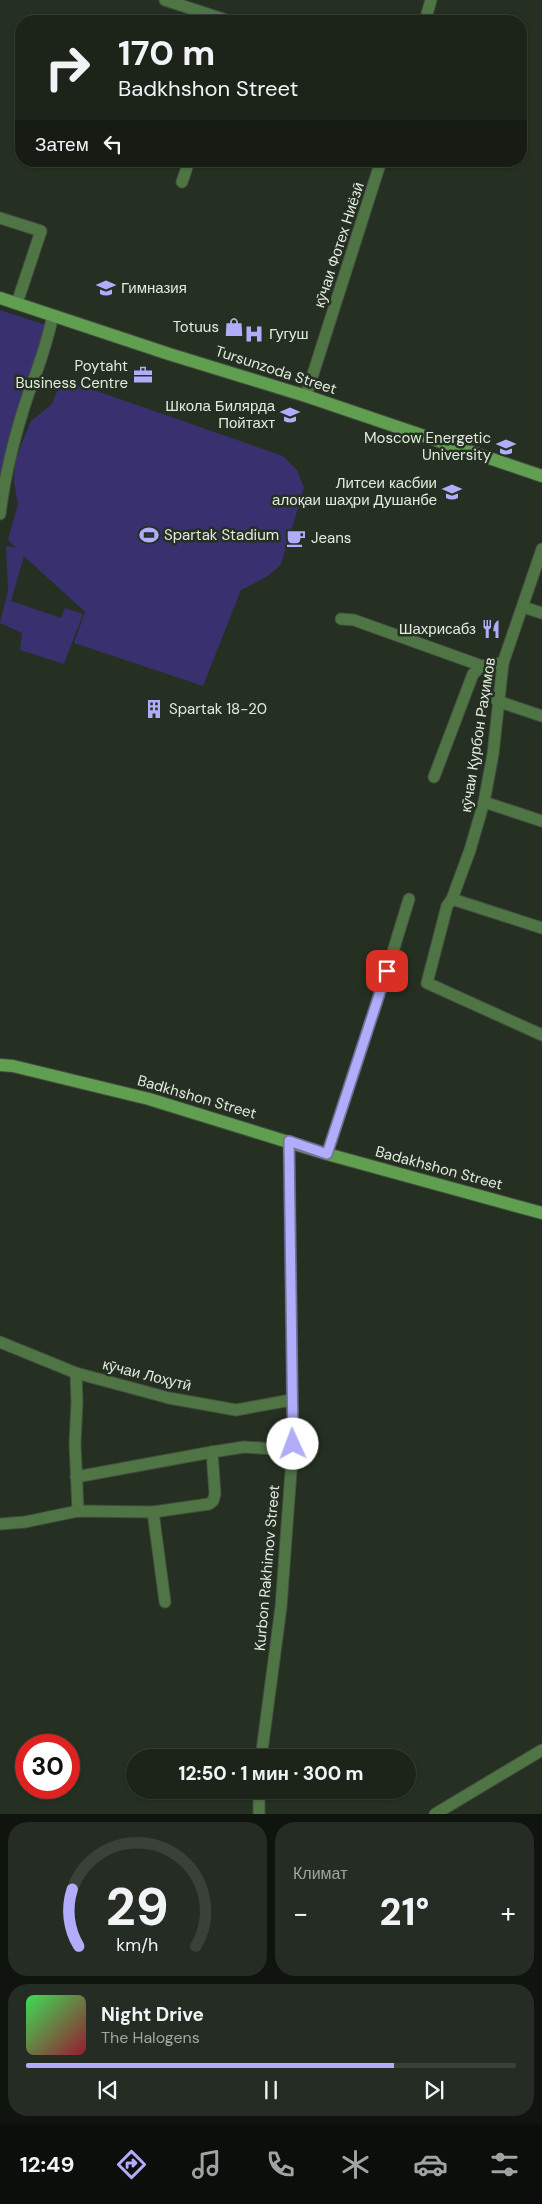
<!DOCTYPE html>
<html lang="ru">
<meta charset="utf-8">
<style>
body{margin:0;font-family:"DM Sans",sans-serif;background:#252c23;color:#f1f3f6;height:100vh;display:flex;flex-direction:column;font-size:19px;white-space:nowrap}
*{box-sizing:border-box;margin:0}
p{font-size:16px;color:#a0a4a2}
.icon{flex:none;width:28px;height:28px;fill:none;stroke:currentColor;stroke-width:2;stroke-linecap:round;stroke-linejoin:round}
.map{position:relative;height:1814px;overflow:hidden}
.drawer{display:flex;flex-direction:column;gap:8px;padding:8px;background:#0f140e;flex:1}
.drawer>*{flex:none}
.hud{position:absolute;left:15px;top:15px;width:512px;height:152px;border-radius:20px;box-shadow:0 1px 4px #0004,0 0 0 1px #3a4139;background:#1c241a;color:#f1f3f6;overflow:hidden}
.speed{position:absolute;left:15px;top:1734px;display:flex;gap:10px;font-size:25px;font-weight:700;text-align:center}
.speed>*{display:grid;place-content:center;width:65px;height:65px;border-radius:50%;background:#1c241a;box-shadow:0 1px 4px #0004,0 0 0 1px #3a4139;line-height:1}
.speed .limit{border:8px solid #d22;background:#fff;color:#111}
.pin{position:absolute;display:grid;place-items:center;width:42px;height:42px;color:#fff;margin:-21px;border-radius:10px;box-shadow:0 2px 8px #0006}
.me{position:absolute;width:55px;margin:-28px;rotate:358deg;stroke-linejoin:round;filter:drop-shadow(0 0 4px #0008)}
.turn{display:flex;align-items:center;gap:18px;height:105px;padding:0 20px;font-size:22px}
.turn .icon{width:65px;height:65px;stroke-width:2.5}
.turn b{display:block;font-size:35px;line-height:42px}
.then{display:flex;align-items:center;height:48px;padding:0 20px;background:#0003;gap:10px;font-size:19px}
.big{font-size:38px;font-weight:800;line-height:1.1}
.drawer .tile{flex:1;display:flex;flex-direction:column;justify-content:center;gap:8px;min-width:0;padding:0 18px;border-radius:20px;background:#252c23}
.drawer .dial{align-items:center;gap:0}
.dial svg{height:130px;overflow:visible;fill:none;stroke:#3a4139;stroke-width:7;stroke-linecap:round;text-anchor:middle}
.dial text{fill:#f1f3f6;stroke:none}
.song{display:flex;align-items:center;gap:15px}
.cover{width:60px;height:60px;border-radius:8px;background:linear-gradient(135deg,hsl(130 70% 55%),hsl(350 70% 35%))}
.played{height:5px;border-radius:2px;background:linear-gradient(90deg,#b1adfa 75%,#3a4139 75%)}
.keys{display:flex;justify-content:space-around;direction:ltr}
.heat{display:flex;justify-content:space-between;align-items:center;font-size:28px;direction:ltr}
.drawer .tiles{flex:1;display:grid;gap:8px;grid-template-columns:1fr 1fr}
.tile:last-child{grid-column:span 2}
.trip{position:absolute;left:126px;top:1749px;width:290px;height:50px;border-radius:25px;background:#1c241a;box-shadow:0 1px 4px #0004,0 0 0 1px #3a4139;font-weight:800;line-height:50px;text-align:center}
.dock{display:flex;height:80px;justify-content:space-around;align-items:center;background:#0b0e0a;color:#a0a4a2}
.dock .icon{width:35px;height:35px}
.dock .current{color:#b1adfa}
.dock b{font-size:22px;color:#f1f3f6}
.map>svg:first-child{display:block}
.green{fill:#38306f}
.lines{fill:none;stroke-linecap:round;stroke-linejoin:round}
.minor-casing{stroke:#434e40;stroke-width:13}
.secondary-casing{stroke:#434e40;stroke-width:14}
.minor{stroke:#4f7545;stroke-width:11}
.secondary{stroke:#609e50;stroke-width:12}
.route-casing{stroke:#7370a2;stroke-width:12}
.route{stroke:#b1adfa;stroke-width:9}
.labels{text-anchor:middle;stroke-width:5;stroke-linejoin:round;paint-order:stroke}
.street-label{font-size:15px;fill:#e2eae0;stroke:#253022}
.poi-label{font-size:15px;fill:#e2eae0;stroke:#253022;text-anchor:end}
</style>
<div class="map">
<svg width="542" height="1814" viewBox="0 0 542 1814">
<rect width="100%" height="100%" fill="#253022"/>
<g class="green">
<polygon points="0,310 49,326 0,477"/>
<path d="M62,379l221,77 14,14 7,18 -23,76c-11,13 -25,18 -40,26l-38,96 -129,-43 11,-31 -61,-56 -13,45 50,17 4,-10 18,6 -19,50 -44,-14 2,-17 -22,-10 8,-32 -2,-45 10,2 -8,-8 10,-36 -4,-22 1,-19 6,-18 10,-24 21,-17z"/>
</g>
<g class="lines">
<g class="minor-casing">
<g id="minor">
<polyline points="165,0 229,21"/>
<polyline points="425,21 431,0"/>
<polyline points="182,182 189,161"/>
<polyline points="0,218 41,231 17,303"/>
<polyline points="306,396 381,161"/>
<path d="M0,514c5,-40 15,-80 28,-119 10,-26 19,-52 25,-80"/>
<polyline points="542,549 503,663 493,754 484,802 470,850 452,899 447,906 427,983 542,1035"/>
<polyline points="523,607 542,613"/>
<polyline points="341,619 354,620 482,666 503,663"/>
<polyline points="497,701 542,716"/>
<polyline points="434,777 473,674 482,666"/>
<polyline points="484,802 542,821"/>
<polyline points="452,899 542,928"/>
<polyline points="387,971 409,899"/>
<polyline points="327,1154 387,971 397,974"/>
<polyline points="0,1342 76,1373 169,1398 236,1410 291,1400"/>
<polyline points="76,1373 77,1403 75,1443 78,1511"/>
<polyline points="76,1477 212,1452"/>
<polyline points="153,1512 165,1602"/>
<polyline points="0,1524 25,1522 78,1511 153,1512 209,1504 213,1501 215,1494 212,1452 244,1447 292,1450"/>
<polyline points="261,1758 281,1607 293,1444 289,1141"/>
<polyline points="259,1814 259,1790"/>
<polyline points="435,1814 542,1750"/>
</g>
</g>
<g class="secondary-casing">
<g id="secondary">
<polyline points="0,298 169,354 306,396 542,476"/>
<polyline points="0,1065 13,1066 149,1099 327,1154 542,1213"/>
</g>
</g>
<use href="#minor" class="minor"/>
<use href="#secondary" class="secondary"/>
</g>
<g class="lines">
<g class="route-casing">
<polyline id="route" points="293,1444 289,1141 327,1154 387,971"/>
</g>
<use href="#route" class="route"/>
</g>
<defs>
<g id="school-bare" transform="scale(1.5)"><path d="M0-5L7-2L0 1L-7-2ZM-4 1L0 2.5L4 1V4Q0 6-4 4Z" fill="#b1adfa" stroke="#253022" stroke-width="2.5" paint-order="stroke"/></g>
<g id="shop-bare" transform="scale(1.5)"><path d="M-5-2.5h2.3a2.7 3.5 0 0 1 5.4 0H5L5.5 6h-11ZM-1.5-2.5h3a1.5 2.3 0 0 0-3 0Z" fill="#b1adfa" stroke="#253022" stroke-width="2.5" paint-order="stroke"/></g>
<g id="hospital-bare" transform="scale(1.5)"><path d="M-5-5h3v3.5h4V-5h3V5h-3V1.5h-4V5h-3Z" fill="#b1adfa" stroke="#253022" stroke-width="2.5" paint-order="stroke"/></g>
<g id="office-bare" transform="scale(1.5)"><path d="M-6-3h4V-5.5h4V-3h4V5H-6ZM-1-4.5V-3h2v-1.5ZM-6 0V1H6V0Z" fill="#b1adfa" stroke="#253022" stroke-width="2.5" paint-order="stroke"/></g>
<g id="university-bare" transform="scale(1.5)"><path d="M0-5L7-2L0 1L-7-2ZM-4 1L0 2.5L4 1V4Q0 6-4 4Z" fill="#b1adfa" stroke="#253022" stroke-width="2.5" paint-order="stroke"/></g>
<g id="stadium-bare" transform="scale(1.5)"><path d="M0-5a6.5 5 0 1 0 0 10a6.5 5 0 1 0 0-10ZM-3.5-1.8h7v3.6h-7Z" fill="#b1adfa" stroke="#253022" stroke-width="2.5" paint-order="stroke"/></g>
<g id="cafe-bare" transform="scale(1.5)"><path d="M-5.5-4.5H6V0H3Q3 3.5 0 3.5H-2.5Q-5.5 3.5-5.5 0ZM3-3.2v2h1.7v-2ZM-6 4.5H4V6H-6Z" fill="#b1adfa" stroke="#253022" stroke-width="2.5" paint-order="stroke"/></g>
<g id="restaurant-bare" transform="scale(1.5)"><path d="M-5-6h1v4h1v-4h1v4h1v-4h1v5L-1.5 .5V6h-2V.5L-5-1ZM5-6V6H3V1.5H1.5Q1.5-4 5-6Z" fill="#b1adfa" stroke="#253022" stroke-width="2.5" paint-order="stroke"/></g>
<g id="building-bare" transform="scale(1.5)"><path d="M-4-6H4V6H1V3H-1V6H-4ZM-2.5-4.3h1.7v1.8h-1.7ZM.8-4.3h1.7v1.8H.8ZM-2.5-1h1.7V.8h-1.7ZM.8-1h1.7V.8H.8Z" fill="#b1adfa" stroke="#253022" stroke-width="2.5" paint-order="stroke"/></g>
</defs>
<g fill-rule="evenodd">
<use href="#school-bare" x="106" y="288"/>
<use href="#shop-bare" x="234" y="327"/>
<use href="#hospital-bare" x="254" y="334"/>
<use href="#office-bare" x="143" y="375"/>
<use href="#school-bare" x="290" y="415"/>
<use href="#university-bare" x="506" y="447"/>
<use href="#university-bare" x="452" y="492"/>
<use href="#stadium-bare" x="149" y="535"/>
<use href="#cafe-bare" x="296" y="538"/>
<use href="#restaurant-bare" x="491" y="629"/>
<use href="#building-bare" x="154" y="709"/>
</g>
<g class="labels">
<g class="street-label">
<text transform="translate(339 245) rotate(-72)" y="5">кӯчаи Фотех Ниёзӣ</text>
<text transform="translate(276 370) rotate(18)" y="5">Tursunzoda Street</text>
<text transform="translate(478 735) rotate(-81)" y="5">кӯчаи Қурбон Раҳимов</text>
<text transform="translate(197 1097) rotate(16)" y="5">Badkhshon Street</text>
<text transform="translate(439 1168) rotate(15)" y="5">Badakhshon Street</text>
<text transform="translate(147 1375) rotate(14)" y="5">кӯчаи Лоҳутӣ</text>
<text transform="translate(267 1568) rotate(-85)" y="5">Kurbon Rakhimov Street</text>
</g>
<g class="poi-label">
<text x="121" y="293" text-anchor="start">Гимназия</text>
<text x="219" y="332">Totuus</text>
<text x="269" y="339" text-anchor="start">Гугуш</text>
<text x="128" y="371">Poytaht<tspan x="128" dy="17">Business Centre</tspan></text>
<text x="275" y="411">Школа Билярда<tspan x="275" dy="17">Пойтахт</tspan></text>
<text x="491" y="443">Moscow Energetic<tspan x="491" dy="17">University</tspan></text>
<text x="437" y="488">Литсеи касбии<tspan x="437" dy="17">алоқаи шаҳри Душанбе</tspan></text>
<text x="164" y="540" text-anchor="start">Spartak Stadium</text>
<text x="311" y="543" text-anchor="start">Jeans</text>
<text x="476" y="634">Шахрисабз</text>
<text x="169" y="714" text-anchor="start">Spartak 18-20</text>
</g>
</g>
</svg>
<div class="speed"><div class="limit">30</div></div>
<div class="pin" style="left:387px;top:971px;background:#d93025"><svg class="icon" aria-label="arrive" viewBox="0 0 24 24"><path d="M6 21V4h12l-3 4 3 4H6"/></svg></div>
<svg class="me" style="left:293px;top:1444px" viewBox="-20 -20 40 40"><circle r="19" fill="#fff"/><path d="M0-13L10 11 0 6-10 11z" fill="#b1adfa"/></svg>
<div class="trip">12:50 · 1 мин · 300 m</div>
<div class="hud">
<div class="turn"><svg class="icon" aria-label="right" viewBox="0 0 24 24"><path d="M7 20v-9h11M14 6l5 5-5 5"/></svg><div><b>170 m</b>Badkhshon Street</div></div>
<div class="then">Затем<svg class="icon" aria-label="left" viewBox="0 0 24 24"><path d="M17 20v-9H6M10 6l-5 5 5 5"/></svg></div>
</div>
</div>
<section class="drawer">
<div class="tiles">
<div class="tile dial"><svg viewBox="0 0 100 80">
<path d="M14 69A42 42 0 1 1 86 69"/>
<path d="M14 69A42 42 0 0 1 10 34" stroke="#b1adfa"/>
<text x="50" y="56" font-size="32" font-weight="700">29</text>
<text x="50" y="72" font-size="11">km/h</text>
</svg></div>
<div class="tile"><p>Климат</p>
<div class="heat"><a>−</a><b class="big">21°</b><a>+</a></div>
</div>
<div class="tile">
<div class="song"><i class="cover"></i><div><b>Night Drive</b><p>The Halogens</p></div></div>
<div class="played"></div>
<div class="keys"><svg class="icon" aria-label="previous" viewBox="0 0 24 24"><path d="M18 5L8 12l10 7zM5 5v14"/></svg><svg class="icon" aria-label="pause" viewBox="0 0 24 24"><path d="M8 5v14M16 5v14"/></svg><svg class="icon" aria-label="next" viewBox="0 0 24 24"><path d="M6 5l10 7-10 7zM19 5v14"/></svg></div>
</div>
</div>
</section>
<nav class="dock">
<b>12:49</b>
<svg class="icon current" aria-label="directions" viewBox="0 0 24 24"><path d="M12 3l9 9-9 9-9-9zM9 14v-3h6M13 9l2 2-2 2"/></svg>
<svg class="icon" aria-label="music" viewBox="0 0 24 24"><path d="M9 18V5l10-2v13"/><circle cx="6" cy="18" r="3"/><circle cx="16" cy="16" r="3"/></svg>
<svg class="icon" aria-label="phone" viewBox="0 0 24 24"><path d="M5 4h4l2 5-3 2q2 4 5 5l2-3 5 2v4C11 20 4 13 5 4z"/></svg>
<svg class="icon" aria-label="climate" viewBox="0 0 24 24"><path d="M12 3v18M4 7l16 10M4 17L20 7"/></svg>
<svg class="icon" aria-label="car" viewBox="0 0 24 24"><path d="M5 17H2v-5l4-1 3-4h7l3 4 3 1v5h-3M9 17h6M6 11h13"/><circle cx="7" cy="17" r="2"/><circle cx="17" cy="17" r="2"/></svg>
<svg class="icon" aria-label="filters" viewBox="0 0 24 24"><path d="M4 7h16M4 17h16"/><circle cx="9" cy="7" r="2"/><circle cx="15" cy="17" r="2"/></svg>
</nav>
